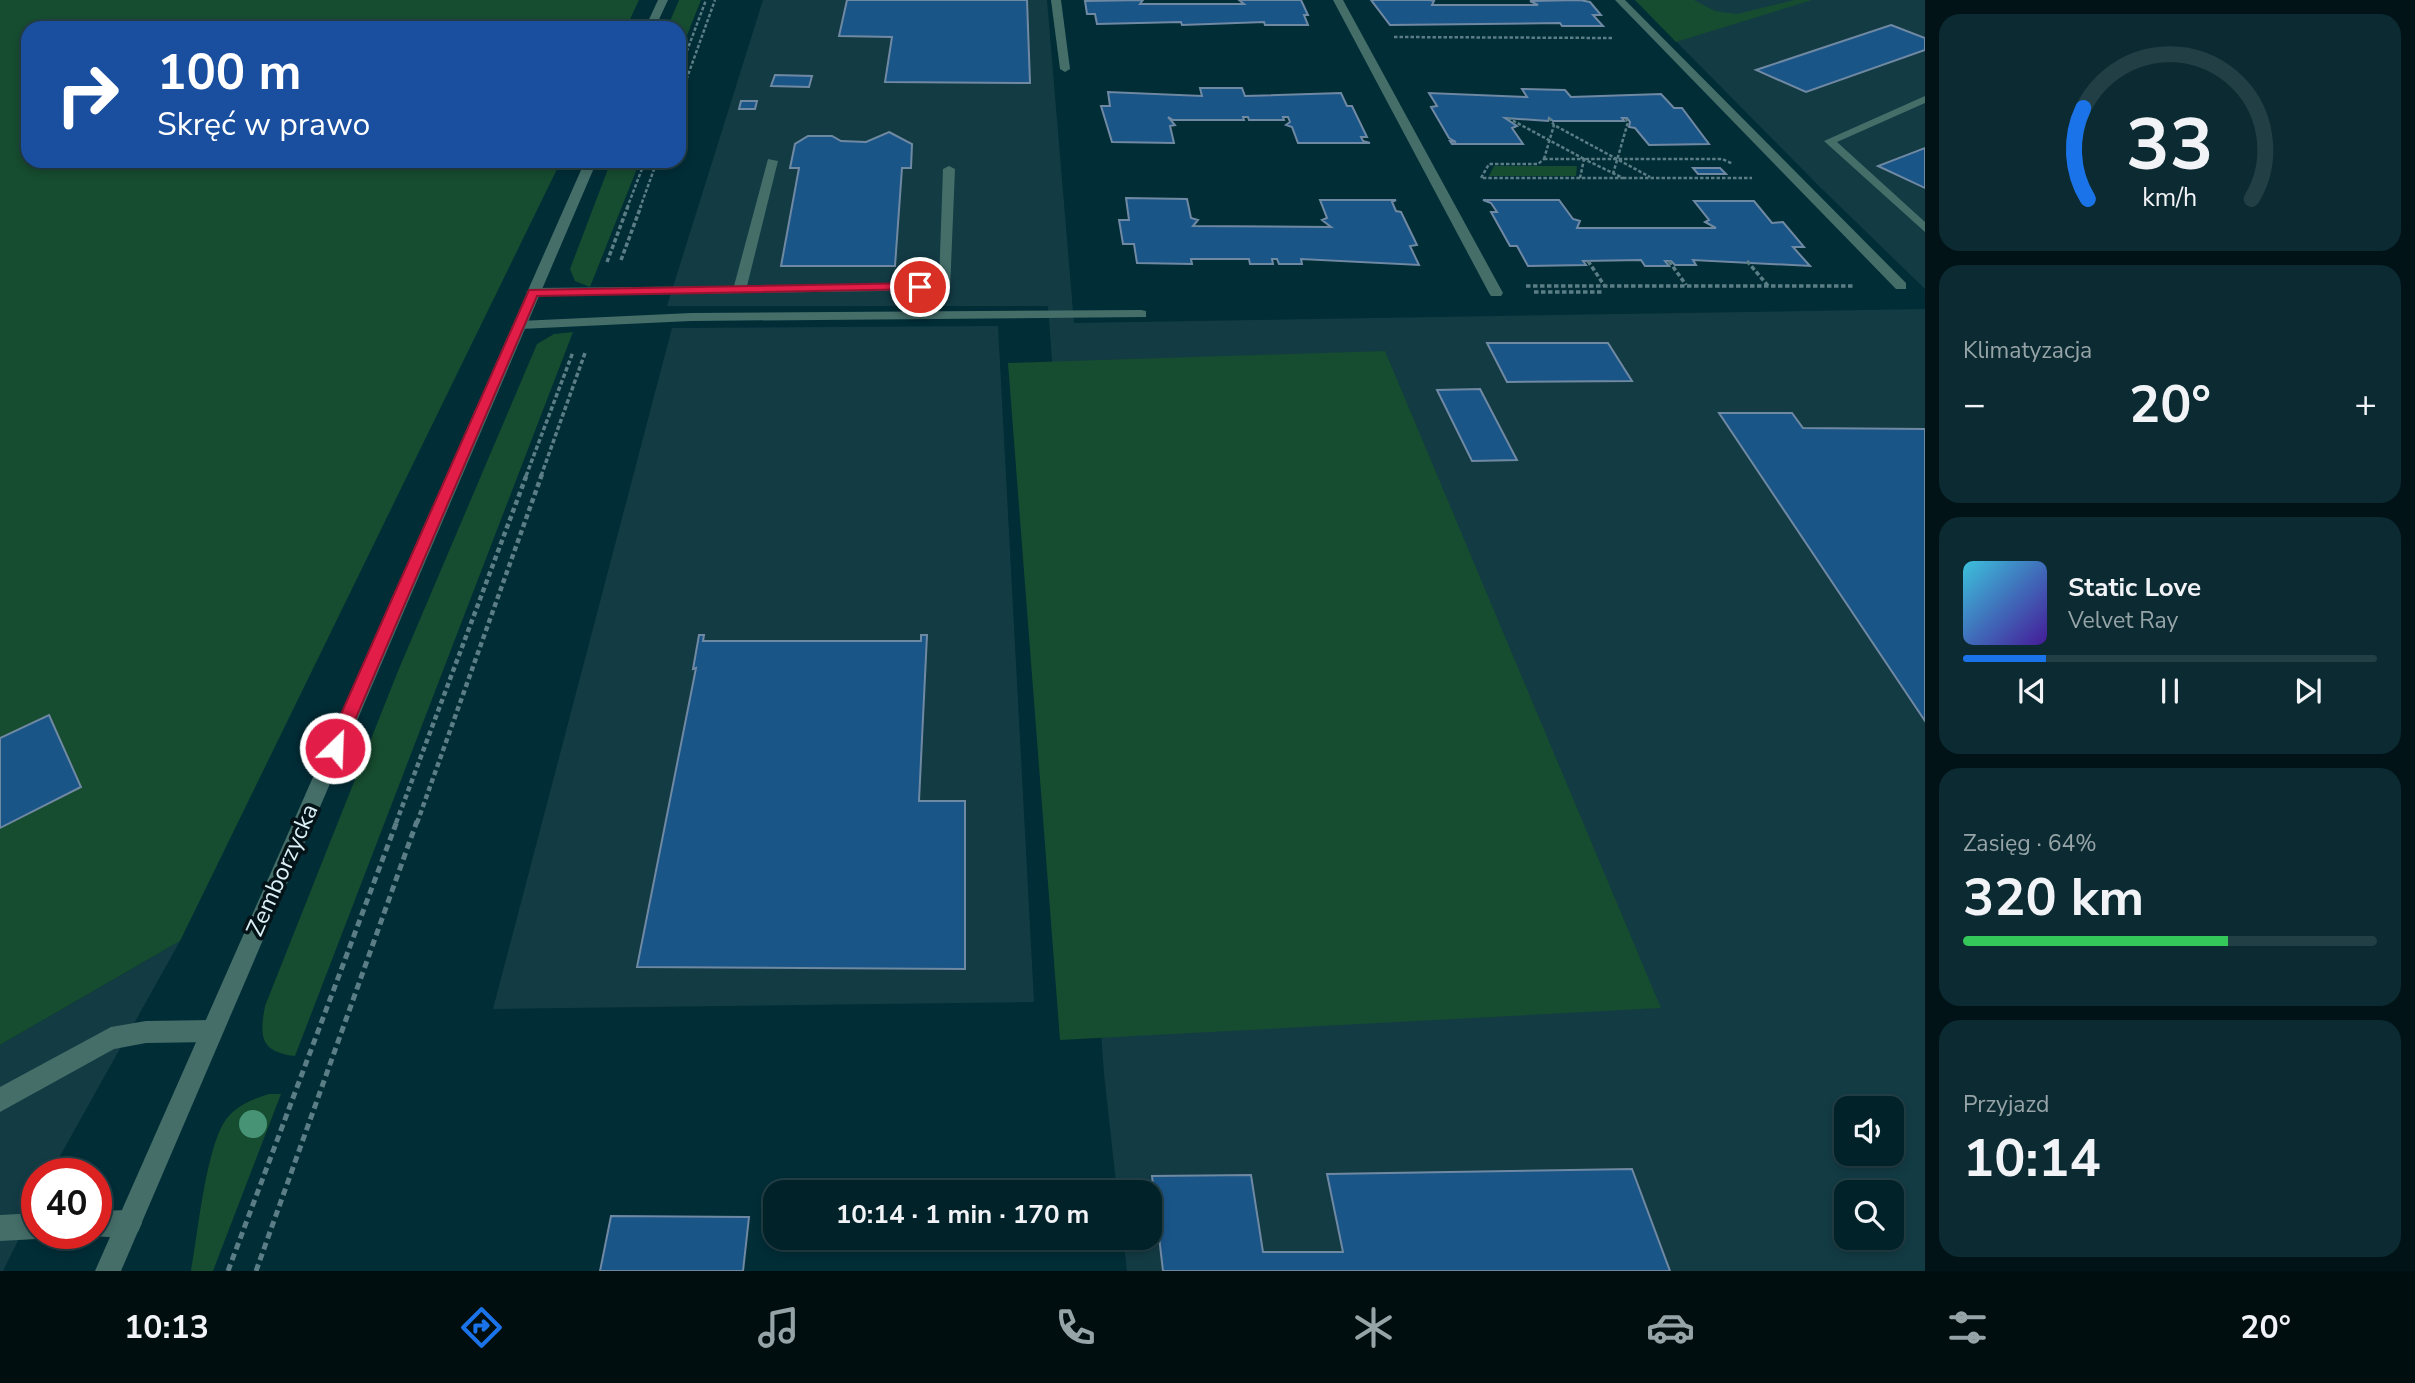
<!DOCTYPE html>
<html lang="pl">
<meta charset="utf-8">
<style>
body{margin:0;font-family:"Nunito Sans",sans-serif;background:#0b2a31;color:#f1f3f6;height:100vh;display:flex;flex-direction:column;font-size:26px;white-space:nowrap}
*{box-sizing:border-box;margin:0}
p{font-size:23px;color:#96a4a8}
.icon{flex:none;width:38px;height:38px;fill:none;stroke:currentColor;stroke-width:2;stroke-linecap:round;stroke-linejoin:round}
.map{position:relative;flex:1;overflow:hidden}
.details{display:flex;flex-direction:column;gap:14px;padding:14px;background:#011317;width:490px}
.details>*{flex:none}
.top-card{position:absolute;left:21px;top:21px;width:665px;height:147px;border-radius:21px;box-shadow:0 4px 10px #0003,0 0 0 2px #233f46;background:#1a4fa0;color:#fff;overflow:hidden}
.controls{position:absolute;left:1834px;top:1096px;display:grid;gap:14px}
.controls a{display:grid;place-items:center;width:70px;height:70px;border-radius:14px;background:#012229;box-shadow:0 4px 10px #0003,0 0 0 2px #233f46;font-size:35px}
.speed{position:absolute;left:21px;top:1158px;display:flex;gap:14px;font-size:35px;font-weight:700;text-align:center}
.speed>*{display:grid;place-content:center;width:91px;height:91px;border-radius:50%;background:#012229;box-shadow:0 4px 10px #0003,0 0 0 2px #233f46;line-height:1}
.speed .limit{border:10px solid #d22;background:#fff;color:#111}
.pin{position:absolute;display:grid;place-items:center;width:60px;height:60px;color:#fff;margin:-30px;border:4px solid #fff;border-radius:50%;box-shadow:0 2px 7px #0007}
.me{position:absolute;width:77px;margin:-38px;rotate:24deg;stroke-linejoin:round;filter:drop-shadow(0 0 5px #0008)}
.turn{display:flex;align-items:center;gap:24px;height:147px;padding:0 21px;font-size:32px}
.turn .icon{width:91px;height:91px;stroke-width:2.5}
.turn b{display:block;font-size:49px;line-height:60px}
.big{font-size:52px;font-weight:700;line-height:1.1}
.details .widget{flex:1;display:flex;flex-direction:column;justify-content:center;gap:10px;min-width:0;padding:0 24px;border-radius:21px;background:#0b2a31}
.details .dial{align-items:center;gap:0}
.dial svg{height:182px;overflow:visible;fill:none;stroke:#233f46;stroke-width:7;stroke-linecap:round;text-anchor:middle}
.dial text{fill:#f1f3f6;stroke:none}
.song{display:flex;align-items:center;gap:21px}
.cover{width:84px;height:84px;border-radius:10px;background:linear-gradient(135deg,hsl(190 70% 55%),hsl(260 70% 35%))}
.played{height:7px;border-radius:4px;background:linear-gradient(90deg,#1a73e8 20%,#233f46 20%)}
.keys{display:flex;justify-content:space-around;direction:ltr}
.heat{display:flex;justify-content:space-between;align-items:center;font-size:38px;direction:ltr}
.charge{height:10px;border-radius:5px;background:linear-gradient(90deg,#34c759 64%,#233f46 0)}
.trip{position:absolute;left:763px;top:1180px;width:399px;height:70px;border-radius:21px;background:#012229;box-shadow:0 4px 10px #0003,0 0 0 2px #233f46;font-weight:700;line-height:70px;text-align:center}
.menu{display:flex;height:112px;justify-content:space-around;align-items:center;background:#000e10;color:#96a4a8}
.menu .icon{width:49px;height:49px}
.menu .on{color:#1a73e8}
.menu b{font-size:32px;color:#f1f3f6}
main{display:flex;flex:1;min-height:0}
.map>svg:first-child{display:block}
.built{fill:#133b44;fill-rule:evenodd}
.green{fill:#164c2f}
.building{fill:#1a5588;stroke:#7089a3;stroke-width:2}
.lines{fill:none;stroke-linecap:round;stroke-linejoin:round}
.path-far3{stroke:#5b7e86;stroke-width:2.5;stroke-dasharray:3.5 2;stroke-linecap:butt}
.path-far2{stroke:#5b7e86;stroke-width:3.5;stroke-dasharray:4.5 2.5;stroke-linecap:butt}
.path-far1{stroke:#5b7e86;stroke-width:4.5;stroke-dasharray:5 3.5;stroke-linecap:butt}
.path{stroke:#5b7e86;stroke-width:5;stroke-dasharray:7 4.5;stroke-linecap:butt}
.service{fill:#456e69;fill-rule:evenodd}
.tertiary{fill:#456e69;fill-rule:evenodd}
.tree{fill:#469375}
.route{fill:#e11d48;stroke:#92132f;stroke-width:2}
.labels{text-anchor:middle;stroke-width:7;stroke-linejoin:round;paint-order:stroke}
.street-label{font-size:24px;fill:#dbf0f6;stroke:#041317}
</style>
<main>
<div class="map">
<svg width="1925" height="1271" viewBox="0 0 1925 1271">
<rect width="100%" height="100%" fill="#012d37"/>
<g class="built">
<path d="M763,0h284l27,323 851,-14v962h-798l-4,-34h27v-45h-33l-13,-119 -56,-767h-381zM1846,1108h46v45h-46zM1846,1192h46v45h-46z"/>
<polygon points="1635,0 1925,0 1925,289 1818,185"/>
<polygon points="998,326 1034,1002 493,1009 672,328"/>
<polygon points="180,941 50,1174 37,1174 37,1202 3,1271 0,1271 0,1045"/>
</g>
<g class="green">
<polygon points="0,0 639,0 626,28 28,28 28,161 561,161 180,941 0,1045"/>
<polygon points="679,0 701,0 682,48 679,49 679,28 667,28"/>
<polygon points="1635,0 1694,0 1715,11 1737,14 1794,0 1812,0 1676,42"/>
<polygon points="611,161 640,161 590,287 575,281 570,269"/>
<polygon points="1494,166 1577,166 1576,176 1489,176"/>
<path d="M573,332l-278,724c-34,-4 -36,-18 -30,-50l133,-335 139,-327 17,-10z"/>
<polygon points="1385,351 1661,1008 1060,1040 1008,363"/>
<path d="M269,1094h12l-68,177h-22c7,-37 15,-126 36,-153 11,-13 26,-19 42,-24z"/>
</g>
<g class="building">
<polygon points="847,0 1027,0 1030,83 885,82 892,37 839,36"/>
<polygon points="1143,0 1140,4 1244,4 1239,0 1301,0 1308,15 1304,15 1308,25 1265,25 1264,22 1182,25 1181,22 1097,24 1095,14 1087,14 1085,1"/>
<polygon points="1371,0 1430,0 1434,1 1432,5 1538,5 1530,1 1580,0 1590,2 1601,15 1593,15 1603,26 1562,26 1560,23 1390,25"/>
<polygon points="1891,25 1925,38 1925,50 1806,92 1756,70"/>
<polygon points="775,75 812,76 809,87 771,86"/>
<polygon points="1200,88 1242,88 1245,96 1341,93 1347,106 1352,106 1367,137 1361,137 1363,141 1370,143 1298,143 1292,127 1286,125 1290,122 1288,117 1283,117 1284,120 1249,120 1248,117 1243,117 1244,120 1173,120 1168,117 1175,125 1170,126 1174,143 1112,142 1101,106 1110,106 1108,92 1202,96"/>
<polygon points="1522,89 1565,90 1571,97 1661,94 1674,108 1682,108 1709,144 1649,145 1635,128 1629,127 1630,122 1627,118 1622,118 1624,121 1553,121 1549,118 1548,121 1505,118 1517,126 1512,128 1523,144 1452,144 1450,141 1456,142 1449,138 1431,107 1437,106 1429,93 1527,97"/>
<polygon points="741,101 757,101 755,109 739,109"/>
<polygon points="889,132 912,144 911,168 902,168 895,266 781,266 799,168 790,168 795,144 808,136 832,136 841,141 866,142"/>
<polygon points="1925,148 1925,188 1878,166"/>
<polygon points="1693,168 1720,168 1726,174 1698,174"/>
<polygon points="1126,198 1187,199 1191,218 1198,220 1193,226 1331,227 1322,220 1327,218 1320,200 1396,200 1392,202 1396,211 1401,212 1417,245 1410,246 1419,265 1301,259 1302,264 1279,264 1277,259 1272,259 1273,264 1250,264 1249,259 1191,259 1192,264 1137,263 1134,244 1123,244 1119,220 1129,220"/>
<polygon points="1483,200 1559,200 1573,219 1580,221 1577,228 1716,228 1705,222 1709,220 1694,201 1754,201 1772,223 1783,222 1804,247 1793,247 1810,266 1693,260 1696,265 1675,265 1671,261 1665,261 1669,266 1645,266 1641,260 1583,261 1586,265 1528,266 1517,246 1510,246 1491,212 1497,212 1491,203"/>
<polygon points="1487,343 1608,343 1632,381 1507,382"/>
<polygon points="1480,389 1517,460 1472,461 1437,390"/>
<polygon points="1719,413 1792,413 1803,428 1925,429 1925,721"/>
<polygon points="699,635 704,635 703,641 921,641 921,635 927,635 919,801 965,801 965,969 637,967 696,668 693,669"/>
<polygon points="49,715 81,787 0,828 0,738"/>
<polygon points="1632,1169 1670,1271 1163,1271 1152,1176 1251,1175 1263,1252 1343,1252 1327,1174"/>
<polygon points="611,1216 749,1217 743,1271 600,1271"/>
</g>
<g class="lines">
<g class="path-far3">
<polyline points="1394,37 1613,38"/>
<polyline points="679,72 706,0"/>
<polyline points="679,100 715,0"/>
<polyline points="1508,118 1584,159 1722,159 1733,164"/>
<polyline points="1549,118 1554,125 1650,177"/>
<polyline points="1544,159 1554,125"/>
<polygon points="1544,159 1584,159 1623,178 1481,178 1489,164 1538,164"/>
<polyline points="1613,174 1628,122 1625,118"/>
<polyline points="1580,178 1584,159"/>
<polyline points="1623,178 1752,178"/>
<polyline points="627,208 645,161"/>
<polyline points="640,208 657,161"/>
</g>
<g class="path-far2">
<polyline points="621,260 641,206"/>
<polyline points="1588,261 1604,285"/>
<polyline points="1669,261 1686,285"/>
<polyline points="1747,261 1769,287"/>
<polyline points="607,262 628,206"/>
<polyline points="1526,286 1855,286"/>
<polyline points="1534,292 1603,292"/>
<polyline points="526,476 573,352"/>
<polyline points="541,476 585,353"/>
</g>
<g class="path-far1">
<polyline points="396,823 527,474"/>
<polyline points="417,823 542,474"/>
</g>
<g class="path">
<polyline points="228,1271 397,821"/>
<polyline points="256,1271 417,821"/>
</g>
<g class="service">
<polygon points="1051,0 1061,0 1070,69 1065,72 1060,69"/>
<polygon points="1333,0 1343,0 1503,293 1501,296 1491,296 1489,293"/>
<polygon points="1615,0 1625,0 1906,283 1906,289 1896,289"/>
<polygon points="1925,96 1925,103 1837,142 1925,222 1925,232 1824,141"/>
<polygon points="768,159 778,161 747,286 939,283 943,169 949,166 955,169 950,290 533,296 526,292 533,288 734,286"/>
<polygon points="1141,310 1146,311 1146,317 691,321 520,329 513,325 520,321 691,313"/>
<polygon points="212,1020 220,1023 223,1031 220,1039 212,1042 146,1043 114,1049 0,1112 0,1087 111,1027 146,1021"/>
<path d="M129,1210l9,4 4,9 -4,9c-14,5 -35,7 -49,2h7v-23z"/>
<polygon points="37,1213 37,1234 46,1235 37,1239 0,1241 0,1215"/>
</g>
<g class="tertiary">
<polygon points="658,0 668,0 655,28 645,28"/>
<polygon points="585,161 597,161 121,1271 95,1271"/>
</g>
</g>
<circle class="tree" cx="253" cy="1124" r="14"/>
<polygon class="route" points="920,283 925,285 925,289 537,296 343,748 341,753 329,753 326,748 529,290"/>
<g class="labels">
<g class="street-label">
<text transform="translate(282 870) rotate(-66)" y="8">Zemborzycka</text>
</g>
</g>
</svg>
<div class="controls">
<a><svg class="icon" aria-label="sound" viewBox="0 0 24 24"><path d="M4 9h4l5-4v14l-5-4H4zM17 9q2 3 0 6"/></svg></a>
<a><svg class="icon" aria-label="search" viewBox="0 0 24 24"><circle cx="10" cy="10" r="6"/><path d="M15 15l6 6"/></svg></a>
</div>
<div class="speed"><div class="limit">40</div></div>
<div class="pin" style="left:920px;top:287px;background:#d93025"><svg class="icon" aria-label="arrive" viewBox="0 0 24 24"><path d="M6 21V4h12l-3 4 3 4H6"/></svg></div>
<svg class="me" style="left:335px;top:748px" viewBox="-20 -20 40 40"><circle r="17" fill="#e11d48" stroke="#fff" stroke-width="3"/><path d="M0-11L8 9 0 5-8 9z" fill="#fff"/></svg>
<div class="trip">10:14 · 1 min · 170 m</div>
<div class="top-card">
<div class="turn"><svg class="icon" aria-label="right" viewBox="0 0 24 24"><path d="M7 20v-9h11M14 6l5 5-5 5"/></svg><div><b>100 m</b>Skręć w prawo</div></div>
</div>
</div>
<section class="details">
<div class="widget dial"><svg viewBox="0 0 100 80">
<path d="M14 69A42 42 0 1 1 86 69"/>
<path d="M14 69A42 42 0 0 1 12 29" stroke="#1a73e8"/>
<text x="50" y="56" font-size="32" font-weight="700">33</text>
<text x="50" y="72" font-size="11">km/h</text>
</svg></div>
<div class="widget"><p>Klimatyzacja</p>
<div class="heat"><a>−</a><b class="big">20°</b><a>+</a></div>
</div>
<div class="widget">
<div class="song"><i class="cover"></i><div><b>Static Love</b><p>Velvet Ray</p></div></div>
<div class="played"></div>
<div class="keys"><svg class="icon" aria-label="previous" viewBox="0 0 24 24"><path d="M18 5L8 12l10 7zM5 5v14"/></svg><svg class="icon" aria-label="pause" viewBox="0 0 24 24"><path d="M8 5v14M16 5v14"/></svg><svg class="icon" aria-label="next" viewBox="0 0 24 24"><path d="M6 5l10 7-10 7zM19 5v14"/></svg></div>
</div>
<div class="widget"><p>Zasięg · 64%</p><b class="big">320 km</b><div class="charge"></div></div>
<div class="widget"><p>Przyjazd</p><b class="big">10:14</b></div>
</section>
</main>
<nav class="menu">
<b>10:13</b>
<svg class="icon on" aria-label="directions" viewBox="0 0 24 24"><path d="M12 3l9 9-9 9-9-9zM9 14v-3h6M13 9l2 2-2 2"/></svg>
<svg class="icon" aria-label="music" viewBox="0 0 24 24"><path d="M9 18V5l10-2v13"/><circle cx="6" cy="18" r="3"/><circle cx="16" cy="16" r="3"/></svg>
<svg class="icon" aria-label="phone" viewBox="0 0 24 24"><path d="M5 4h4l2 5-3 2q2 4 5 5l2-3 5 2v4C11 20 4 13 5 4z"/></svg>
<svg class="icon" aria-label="climate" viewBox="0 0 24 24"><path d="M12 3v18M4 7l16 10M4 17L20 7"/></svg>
<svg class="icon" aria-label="car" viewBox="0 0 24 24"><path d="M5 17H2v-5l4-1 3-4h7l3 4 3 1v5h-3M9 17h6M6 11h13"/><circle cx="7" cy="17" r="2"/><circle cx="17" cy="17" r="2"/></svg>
<svg class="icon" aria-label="filters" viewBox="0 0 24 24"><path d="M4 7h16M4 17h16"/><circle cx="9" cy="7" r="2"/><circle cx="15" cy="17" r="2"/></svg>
<b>20°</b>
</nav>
